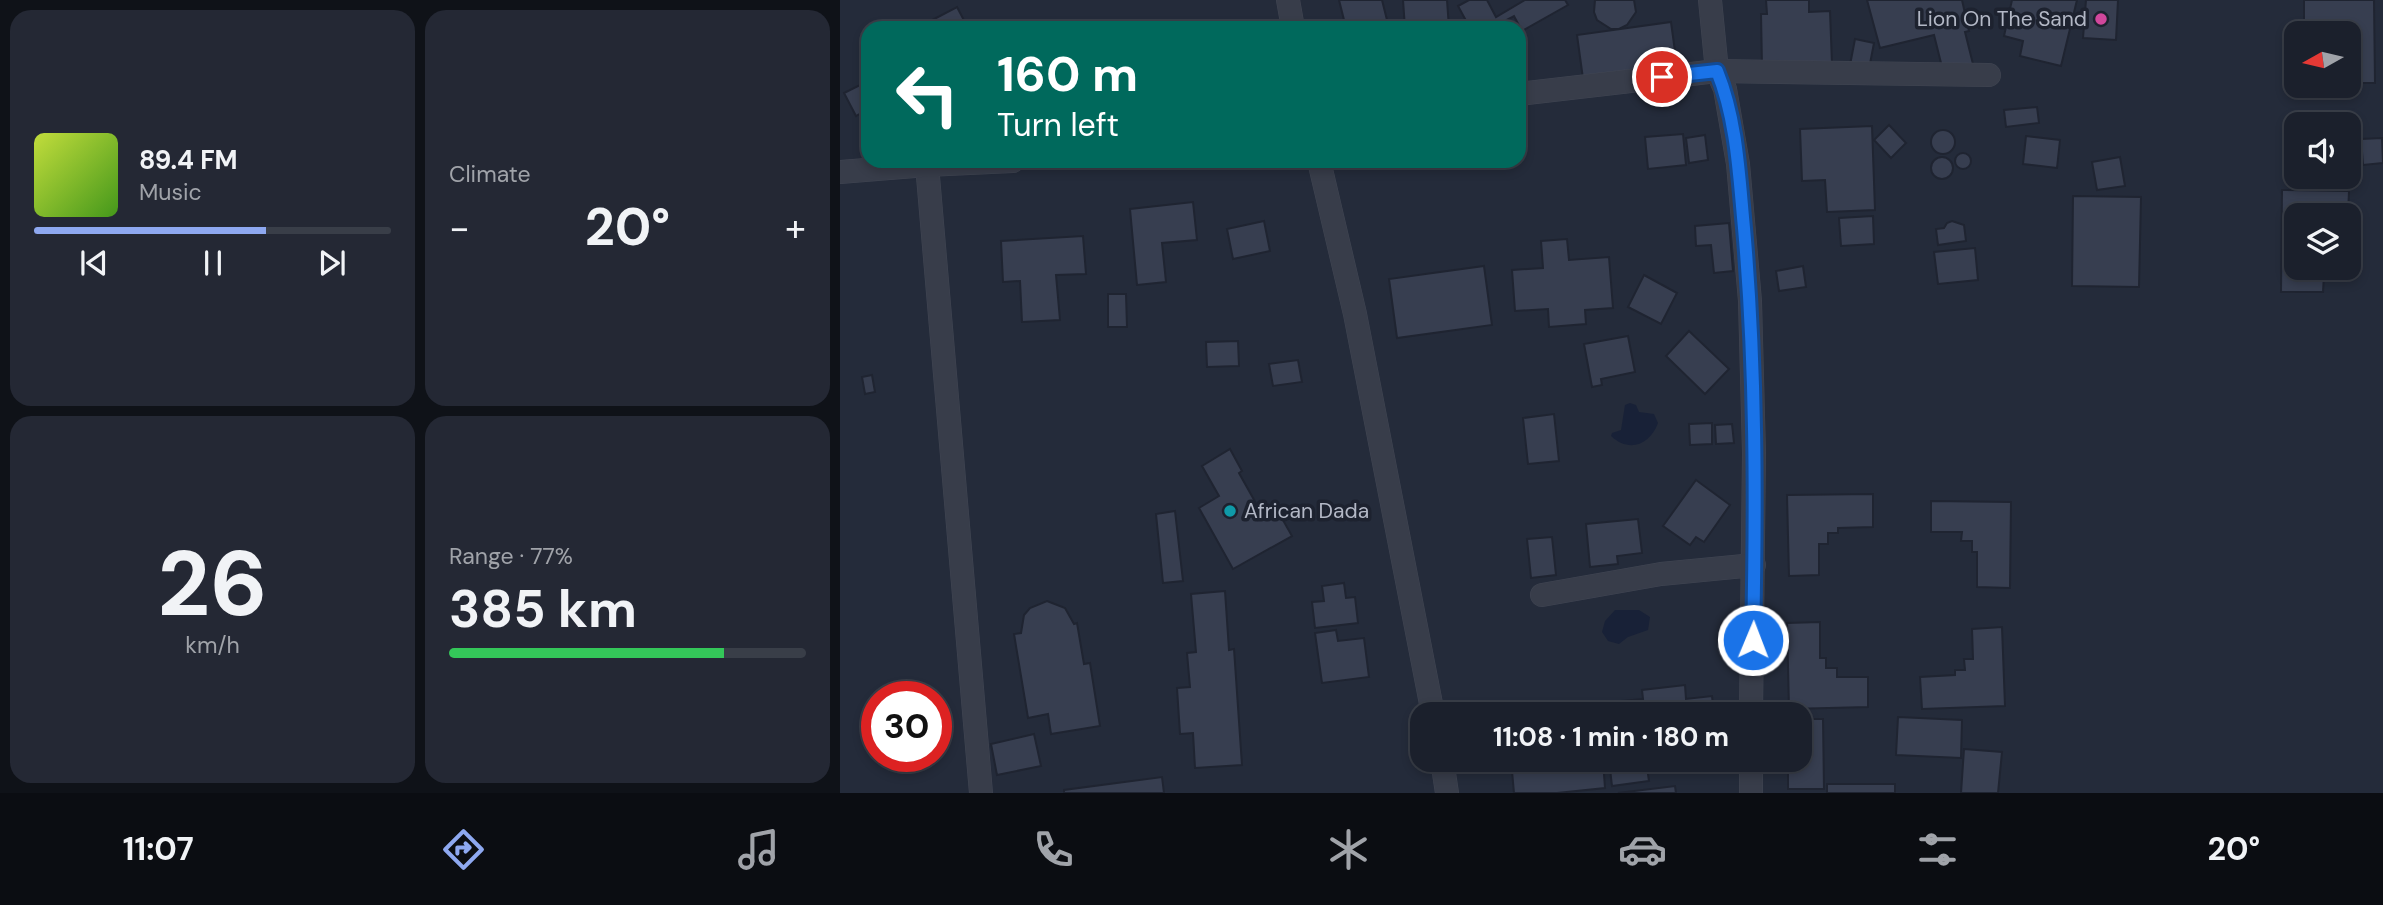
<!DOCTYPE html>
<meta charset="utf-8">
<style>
body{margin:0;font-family:"DM Sans",sans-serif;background:#242834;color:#f1f3f6;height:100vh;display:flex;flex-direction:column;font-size:26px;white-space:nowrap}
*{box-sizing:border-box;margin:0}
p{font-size:23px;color:#a0a3a9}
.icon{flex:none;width:38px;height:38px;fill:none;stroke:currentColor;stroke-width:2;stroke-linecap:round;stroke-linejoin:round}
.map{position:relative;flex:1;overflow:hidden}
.details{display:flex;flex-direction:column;gap:10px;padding:10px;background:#0f1218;width:840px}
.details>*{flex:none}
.hud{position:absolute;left:21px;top:21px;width:665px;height:147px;border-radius:21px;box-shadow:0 4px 10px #0003,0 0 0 2px #393e48;background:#00695c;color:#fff;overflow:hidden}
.needle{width:46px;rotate:262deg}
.controls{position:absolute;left:1444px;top:21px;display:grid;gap:14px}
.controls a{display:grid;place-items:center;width:77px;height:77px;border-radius:14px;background:#1b202c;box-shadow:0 4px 10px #0003,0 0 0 2px #393e48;font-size:35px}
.speed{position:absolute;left:21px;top:681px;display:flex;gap:14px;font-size:35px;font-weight:700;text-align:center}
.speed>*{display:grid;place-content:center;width:91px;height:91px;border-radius:50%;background:#1b202c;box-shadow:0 4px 10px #0003,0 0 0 2px #393e48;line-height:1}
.speed .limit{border:10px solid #d22;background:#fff;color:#111}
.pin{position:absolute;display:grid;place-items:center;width:60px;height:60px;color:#fff;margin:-30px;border:4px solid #fff;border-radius:50%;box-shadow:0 2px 7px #0007}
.me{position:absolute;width:77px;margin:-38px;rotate:1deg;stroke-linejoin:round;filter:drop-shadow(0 0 5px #0008)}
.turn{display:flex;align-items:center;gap:24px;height:147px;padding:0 21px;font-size:32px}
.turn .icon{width:91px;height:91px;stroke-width:2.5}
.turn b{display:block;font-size:49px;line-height:60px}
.big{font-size:52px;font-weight:700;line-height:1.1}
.details .widget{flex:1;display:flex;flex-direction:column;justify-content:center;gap:10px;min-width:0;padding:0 24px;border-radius:21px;background:#242834}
.details .dial{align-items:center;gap:0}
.dial b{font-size:91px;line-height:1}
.song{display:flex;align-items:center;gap:21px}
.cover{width:84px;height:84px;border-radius:10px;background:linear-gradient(135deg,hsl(70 70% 55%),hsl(100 70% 35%))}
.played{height:7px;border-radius:4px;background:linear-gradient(90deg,#8ea8f0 65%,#393e48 65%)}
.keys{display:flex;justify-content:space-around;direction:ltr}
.heat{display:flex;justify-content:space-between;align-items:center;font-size:38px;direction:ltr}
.charge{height:10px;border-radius:5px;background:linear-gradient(90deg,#34c759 77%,#393e48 0)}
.details .tiles{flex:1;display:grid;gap:10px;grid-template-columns:repeat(2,1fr)}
.trip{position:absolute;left:570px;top:702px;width:402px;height:70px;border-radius:21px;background:#1b202c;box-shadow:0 4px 10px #0003,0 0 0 2px #393e48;font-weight:700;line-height:70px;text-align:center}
.menu{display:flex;height:112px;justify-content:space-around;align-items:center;background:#0b0d12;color:#a0a3a9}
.menu .icon{width:49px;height:49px}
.menu .on{color:#8ea8f0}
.menu b{font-size:32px;color:#f1f3f6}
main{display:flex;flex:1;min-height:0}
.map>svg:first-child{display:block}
.water{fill:#182137}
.building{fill:#373e50;stroke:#1f2431;stroke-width:2}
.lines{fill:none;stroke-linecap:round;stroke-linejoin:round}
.street-casing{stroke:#414653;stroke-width:24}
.street{stroke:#383d4a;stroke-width:23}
.route-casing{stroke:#114b97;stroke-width:18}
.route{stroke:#1a73e8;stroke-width:12}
.hotel-dot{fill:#d1479c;stroke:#1d222f;stroke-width:2.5}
.culture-dot{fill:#0f9aa8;stroke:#1d222f;stroke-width:2.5}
.labels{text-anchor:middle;stroke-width:7;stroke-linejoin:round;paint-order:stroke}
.poi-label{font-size:21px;fill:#b3b8c6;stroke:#1d222f;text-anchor:end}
</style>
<main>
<section class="details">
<div class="tiles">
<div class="widget">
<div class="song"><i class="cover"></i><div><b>89.4 FM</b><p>Music</p></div></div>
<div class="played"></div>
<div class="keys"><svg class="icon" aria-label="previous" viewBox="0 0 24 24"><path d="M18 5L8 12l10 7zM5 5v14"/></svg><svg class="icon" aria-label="pause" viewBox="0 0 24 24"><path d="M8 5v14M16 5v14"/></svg><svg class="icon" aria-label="next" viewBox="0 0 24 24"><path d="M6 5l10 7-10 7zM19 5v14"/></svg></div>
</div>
<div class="widget"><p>Climate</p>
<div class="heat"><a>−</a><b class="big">20°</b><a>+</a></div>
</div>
<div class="widget dial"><b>26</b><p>km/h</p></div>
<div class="widget"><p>Range · 77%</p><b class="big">385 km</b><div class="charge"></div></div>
</div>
</section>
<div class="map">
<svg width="1543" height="793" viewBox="0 0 1543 793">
<rect width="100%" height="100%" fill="#242b3a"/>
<g class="water">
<path d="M790,403l6,2 3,7 15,2 4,9c-8,22 -29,30 -47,13l1,-3 9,-3 4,-25z"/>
<polygon points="775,610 799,610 810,617 808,630 788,637 779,644 768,641 762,632 765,621"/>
</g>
<g class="building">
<polygon points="499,0 542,0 549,28 506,28"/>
<polygon points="563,0 607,0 609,28 565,28"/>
<polygon points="629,0 647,0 656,17 685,0 725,0 728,5 682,31 674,16 659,24 661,28 630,28 618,6"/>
<polygon points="755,0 794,0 796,12 787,25 779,29 771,29 757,20 754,12"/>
<polygon points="926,0 969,0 969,12 990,11 992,64 922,67 921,14 927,14"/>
<polygon points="1027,0 1122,0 1129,31 1125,32 1133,64 1103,71 1094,35 1040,48"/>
<polygon points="1172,0 1237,0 1221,66 1180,56 1183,41 1164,36"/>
<polygon points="1246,0 1278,0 1276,40 1243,38"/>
<polygon points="1464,0 1534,0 1535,83 1508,83 1508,33 1464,33"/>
<polygon points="117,7 128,28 77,28"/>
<polygon points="831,22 837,66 744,86 737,35"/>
<polygon points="1015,39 1034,43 1029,69 1010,65"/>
<polygon points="28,53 28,71 21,57"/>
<polygon points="28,81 28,109 16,116 4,93"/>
<polygon points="1197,107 1199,123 1166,127 1164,110"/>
<polygon points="1049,125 1066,143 1051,158 1034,140"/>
<polygon points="1032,126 1035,210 987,212 985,180 962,181 960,129"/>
<circle cx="1103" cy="142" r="12"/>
<polygon points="843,134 846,165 808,169 805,137"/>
<polygon points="865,135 868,160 849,163 846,138"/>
<polygon points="1186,136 1220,140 1217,168 1183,164"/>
<polygon points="1542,138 1543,163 1523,165 1521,139"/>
<circle cx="1123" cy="161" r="8"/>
<circle cx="1102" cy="168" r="11"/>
<polygon points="1280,157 1285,186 1257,190 1252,162"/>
<polygon points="1442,190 1509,191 1508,215 1456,215 1456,268 1507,268 1507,275 1484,275 1483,292 1441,292"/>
<polygon points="1233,196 1301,197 1299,287 1232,286"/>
<polygon points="353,202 357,240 322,243 326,282 297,285 290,209"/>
<polygon points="1033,216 1034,244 1001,246 999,218"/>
<polygon points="424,221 430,251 393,259 387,229"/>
<polygon points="1112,221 1124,225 1126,241 1098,245 1096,229 1104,228 1107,223"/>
<polygon points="889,223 893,271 874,273 871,245 856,246 855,226"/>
<polygon points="243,236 246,274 216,275 220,320 182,322 180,281 163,282 161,241"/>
<polygon points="727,239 729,260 769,257 773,308 745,310 746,324 709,327 708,309 675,311 672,270 703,268 701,241"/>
<polygon points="1135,248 1138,280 1098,284 1094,252"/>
<polygon points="644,266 652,325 557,338 549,279"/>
<polygon points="963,266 966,287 939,291 936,271"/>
<polygon points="804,275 837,293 821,324 788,307"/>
<polygon points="268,294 286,294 287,327 268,327"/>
<polygon points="849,331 889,369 865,394 826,356"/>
<polygon points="788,336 795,372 761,379 762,385 752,387 744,344"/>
<polygon points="398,341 399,366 367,367 366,342"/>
<polygon points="458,360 462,382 433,386 429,364"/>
<polygon points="32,375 35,392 25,394 22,377"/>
<polygon points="714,414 719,461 688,464 683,418"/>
<polygon points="872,423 872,444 850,445 849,424"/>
<polygon points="892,424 894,443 876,444 875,425"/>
<polygon points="390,449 402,471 399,473 422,514 435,506 452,536 393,569 359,508 379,496 362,466"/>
<polygon points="856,480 890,505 864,542 856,537 850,545 823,526"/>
<polygon points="1033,494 1033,527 998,528 998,533 988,533 988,544 979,544 979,575 949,576 947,495"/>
<polygon points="1091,501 1171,502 1170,588 1137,587 1137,552 1132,552 1132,541 1121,541 1122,532 1091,532"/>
<polygon points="335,511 343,581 323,583 316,514"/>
<polygon points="798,519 802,553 777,556 778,564 750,567 746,524"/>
<polygon points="712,537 716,575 691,578 687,539"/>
<polygon points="504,583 506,598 515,597 518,623 475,628 472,602 484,601 482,586"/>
<polygon points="385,591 389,650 394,649 402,765 355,768 353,733 340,734 337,688 350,687 347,653 356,652 351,594"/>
<polygon points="207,601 225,608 234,624 237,623 244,664 250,663 260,726 211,734 208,714 188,718 174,634 181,633 184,615 190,608"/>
<polygon points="980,622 980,658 986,658 986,668 997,668 997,677 1028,677 1028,707 949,709 947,623"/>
<polygon points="1162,627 1165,706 1082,709 1080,677 1115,675 1115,670 1125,670 1124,659 1133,659 1132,629"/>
<polygon points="496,630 498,641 524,638 529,677 482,683 475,633"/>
<polygon points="845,685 846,699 872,696 874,714 774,714 772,702 803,699 802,690"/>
<polygon points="757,701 758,714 712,714 719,713 718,704"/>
<polygon points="1058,717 1122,720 1121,758 1056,755"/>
<polygon points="961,719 983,719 984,789 948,789 948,760 961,760"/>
<polygon points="194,734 201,766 157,775 151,744"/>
<polygon points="1124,749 1162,752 1158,793 1121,793"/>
<polygon points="671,760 763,760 765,788 717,793 674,793"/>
<polygon points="769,760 806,760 809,781 772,786"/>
<polygon points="322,777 324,793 224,793 224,790"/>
<rect x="987" y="784" width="68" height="9"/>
<polygon points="835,786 836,793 778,793"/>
</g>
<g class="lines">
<g class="street-casing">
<g id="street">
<polyline points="448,0 453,28"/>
<polyline points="870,0 877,71 885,89 898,164 910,301 914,453 911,714"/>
<polyline points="679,94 877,71 1149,75"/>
<polyline points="479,161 515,314 593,714"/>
<polyline points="87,165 141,793"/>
<polyline points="0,172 87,165 173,161"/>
<polyline points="702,595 821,574 914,565"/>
<polyline points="602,760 607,793"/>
<polyline points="911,793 911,760"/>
</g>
</g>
<use href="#street" class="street"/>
</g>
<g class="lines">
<g class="route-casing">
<path id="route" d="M822,77l55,-6c20,49 22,105 27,157 12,137 12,275 9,412"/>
</g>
<use href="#route" class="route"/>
</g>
<circle class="hotel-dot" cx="1261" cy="19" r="7"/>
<circle class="culture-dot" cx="390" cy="511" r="7"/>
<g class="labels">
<g class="poi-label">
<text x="1247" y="26">Lion On The Sand</text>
<text x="404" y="518" text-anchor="start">African Dada</text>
</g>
</g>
</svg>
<div class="controls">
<a><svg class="needle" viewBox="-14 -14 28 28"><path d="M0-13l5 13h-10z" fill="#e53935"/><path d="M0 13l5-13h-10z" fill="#a0a3a9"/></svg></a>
<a><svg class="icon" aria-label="sound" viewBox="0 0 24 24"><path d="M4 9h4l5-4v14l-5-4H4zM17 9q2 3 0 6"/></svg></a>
<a><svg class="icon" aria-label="layers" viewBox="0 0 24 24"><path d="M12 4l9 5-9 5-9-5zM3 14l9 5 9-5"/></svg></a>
</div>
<div class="speed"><div class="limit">30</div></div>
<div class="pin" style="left:822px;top:77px;background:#d93025"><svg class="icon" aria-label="arrive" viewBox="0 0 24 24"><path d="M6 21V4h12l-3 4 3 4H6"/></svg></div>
<svg class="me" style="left:913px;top:640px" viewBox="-20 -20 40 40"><circle r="17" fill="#1a73e8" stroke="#fff" stroke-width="3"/><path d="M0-11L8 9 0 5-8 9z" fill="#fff"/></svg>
<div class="trip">11:08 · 1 min · 180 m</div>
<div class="hud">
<div class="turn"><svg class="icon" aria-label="left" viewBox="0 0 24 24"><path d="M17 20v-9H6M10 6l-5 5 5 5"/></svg><div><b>160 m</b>Turn left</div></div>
</div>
</div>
</main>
<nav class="menu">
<b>11:07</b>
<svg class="icon on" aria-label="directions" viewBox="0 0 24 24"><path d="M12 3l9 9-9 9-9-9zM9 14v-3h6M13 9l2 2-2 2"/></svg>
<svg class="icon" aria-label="music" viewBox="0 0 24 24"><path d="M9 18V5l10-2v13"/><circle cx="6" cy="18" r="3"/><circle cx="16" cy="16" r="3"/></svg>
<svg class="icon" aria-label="phone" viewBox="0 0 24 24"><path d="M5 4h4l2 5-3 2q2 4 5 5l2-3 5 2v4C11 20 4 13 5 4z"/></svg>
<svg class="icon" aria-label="climate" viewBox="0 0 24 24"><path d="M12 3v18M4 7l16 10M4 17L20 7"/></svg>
<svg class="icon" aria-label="car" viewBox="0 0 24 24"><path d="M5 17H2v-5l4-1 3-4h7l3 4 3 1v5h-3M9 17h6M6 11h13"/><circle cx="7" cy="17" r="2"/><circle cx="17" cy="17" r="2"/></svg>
<svg class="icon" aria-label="filters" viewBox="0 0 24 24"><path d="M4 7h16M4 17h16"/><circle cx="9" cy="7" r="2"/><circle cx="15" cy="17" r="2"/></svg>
<b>20°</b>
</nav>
